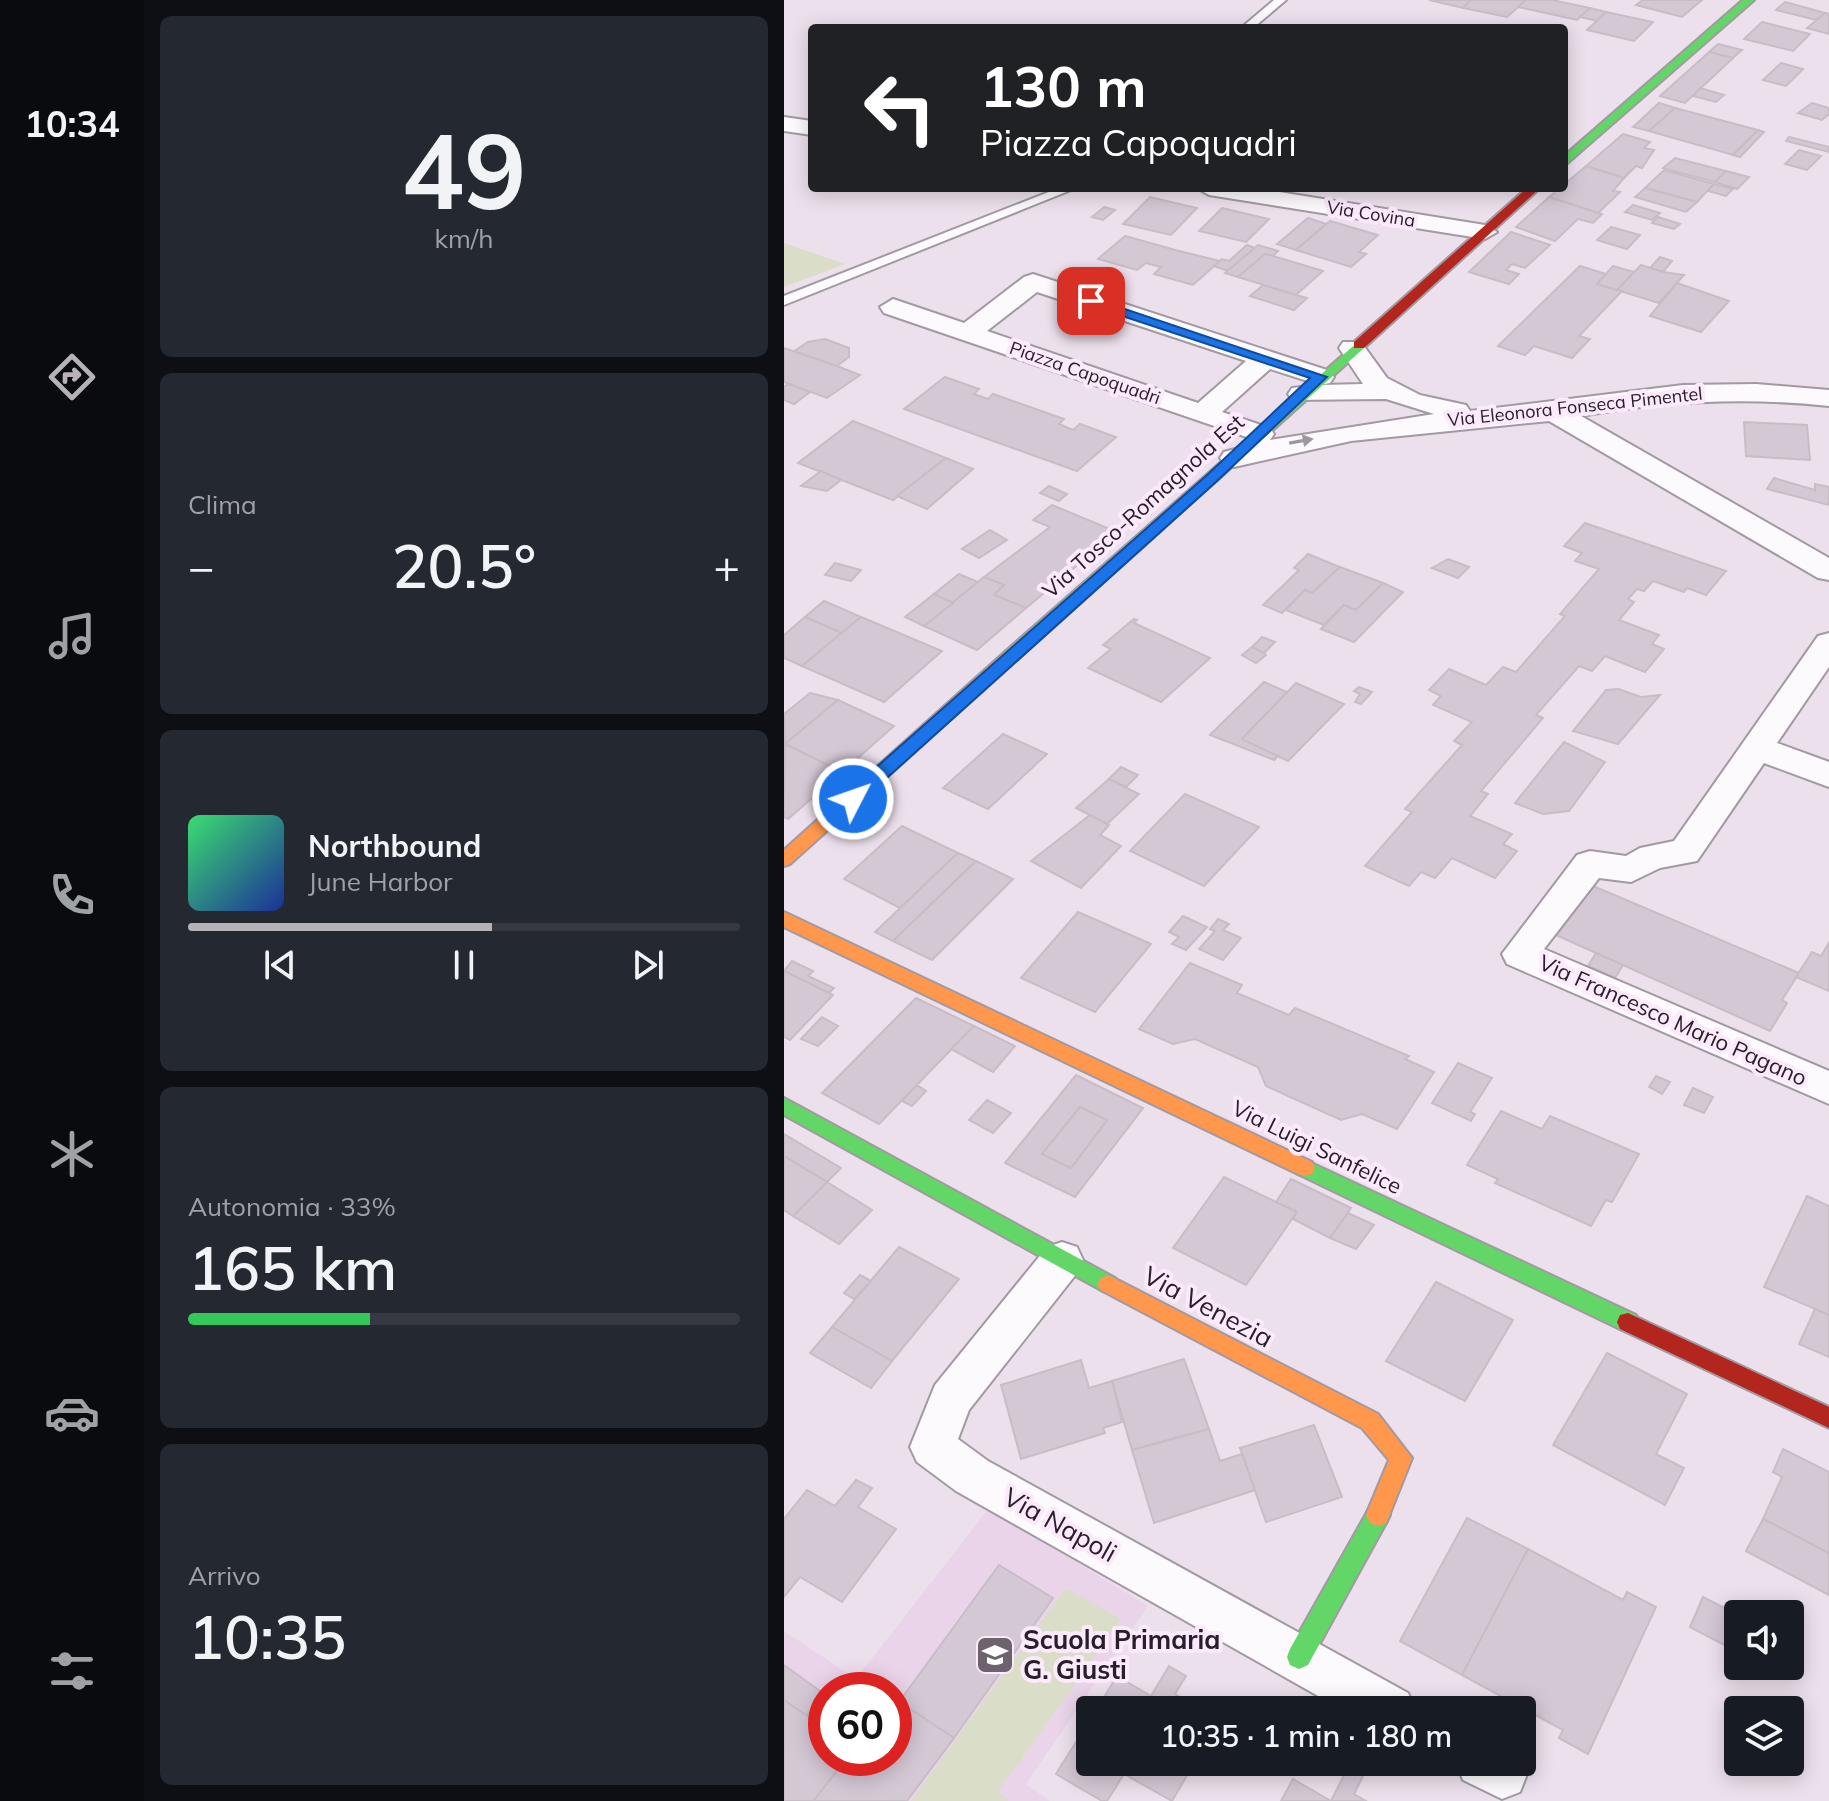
<!DOCTYPE html>
<html lang="it">
<meta charset="utf-8">
<style>
body{margin:0;font-family:Mulish,sans-serif;background:#242831;color:#f1f3f6;height:100vh;display:flex;flex-direction:column;font-size:30px;white-space:nowrap}
*{box-sizing:border-box;margin:0}
p{font-size:26px;color:#9ea1a6}
.icon{flex:none;width:44px;height:44px;fill:none;stroke:currentColor;stroke-width:2;stroke-linecap:round;stroke-linejoin:round}
.map{position:relative;flex:1;overflow:hidden}
.details{display:flex;flex-direction:column;gap:16px;padding:16px;background:#0d0f14;width:640px}
.details>*{flex:none}
.banner{position:absolute;left:24px;top:24px;width:760px;height:168px;border-radius:8px;box-shadow:0 4px 20px #0003;background:#202124;color:#fff;overflow:hidden}
.tools{position:absolute;left:940px;top:1600px;display:grid;gap:16px}
.tools a{display:grid;place-items:center;width:80px;height:80px;border-radius:8px;background:#171b24;box-shadow:0 4px 20px #0003;font-size:40px}
.speed{position:absolute;left:24px;top:1672px;display:flex;gap:16px;font-size:40px;font-weight:700;text-align:center}
.speed>*{display:grid;place-content:center;width:104px;height:104px;border-radius:50%;background:#171b24;box-shadow:0 4px 20px #0003;line-height:1}
.speed .limit{border:12px solid #d22;background:#fff;color:#111}
.pin{position:absolute;display:grid;place-items:center;width:68px;height:68px;color:#fff;margin:-34px;border-radius:16px;box-shadow:0 4px 12px #0006}
.me{position:absolute;width:88px;margin:-44px;rotate:49deg;stroke-linejoin:round;filter:drop-shadow(0 0 6px #0008)}
.turn{display:flex;align-items:center;gap:28px;height:168px;padding:0 40px;font-size:36px}
.turn .icon{width:104px;height:104px;stroke-width:2.5}
.turn b{display:block;font-size:56px;line-height:68px}
.big{font-size:60px;font-weight:600;line-height:1.1}
.details .widget{flex:1;display:flex;flex-direction:column;justify-content:center;gap:12px;min-width:0;padding:0 28px;border-radius:12px;background:#242831}
.details .dial{align-items:center;gap:0}
.dial b{font-size:104px;line-height:1}
.song{display:flex;align-items:center;gap:24px}
.cover{width:96px;height:96px;border-radius:12px;background:linear-gradient(135deg,hsl(140 70% 55%),hsl(230 70% 35%))}
.played{height:8px;border-radius:4px;background:linear-gradient(90deg,#b6b2b8 55%,#363941 55%)}
.keys{display:flex;justify-content:space-around;direction:ltr}
.heat{display:flex;justify-content:space-between;align-items:center;font-size:44px;direction:ltr}
.charge{height:12px;border-radius:6px;background:linear-gradient(90deg,#34c759 33%,#363941 0)}
.trip{position:absolute;left:292px;top:1696px;width:460px;height:80px;border-radius:8px;background:#171b24;box-shadow:0 4px 20px #0003;font-weight:600;line-height:80px;text-align:center}
main{display:flex;flex:1;min-height:0}
.tabs{display:flex;flex-direction:column;width:144px;justify-content:space-around;align-items:center;background:#090b0e;color:#9ea1a6}
.tabs .icon{width:56px;height:56px}
.tabs .current{color:#b6b2b8}
.tabs b{font-size:36px;color:#f1f3f6}
.map>svg:first-child{display:block}
.built{fill:#ead4ea;fill-rule:evenodd}
.green{fill:#daddc7}
.building{fill:#d5c8d5;stroke:#c7bdc7;stroke-width:2;fill-rule:evenodd}
.lines{fill:none;stroke-linecap:round;stroke-linejoin:round}
.lane-casing{stroke:#a299a2;stroke-width:4}
.street-casing{stroke:#a299a2;stroke-width:4}
.fast-casing{stroke:#a299a2;stroke-width:4}
.slow-casing{stroke:#a299a2;stroke-width:4}
.jam-casing{stroke:#a299a2;stroke-width:4}
.lane{fill:#fcfafc;fill-rule:evenodd}
.street{fill:#fcfafc;fill-rule:evenodd}
.fast{fill:#63d668;fill-rule:evenodd}
.slow{fill:#ff974d;fill-rule:evenodd}
.jam{fill:#b3261e;fill-rule:evenodd}
.oneway{fill:#9d989d}
.route{fill:#1a73e8;stroke:#114b97;stroke-width:2}
.labels{text-anchor:middle;stroke-width:8;stroke-linejoin:round;paint-order:stroke}
.far-street-label{font-size:18px;fill:#282028;stroke:#fce9fc}
.street-label{font-size:22px;fill:#282028;stroke:#fce9fc}
.near-street-label{font-size:26px;fill:#282028;stroke:#fce9fc}
.near-poi-label{font-size:26px;font-weight:bold;fill:#282028;stroke:#fce9fc;text-anchor:start}
</style>
<main>
<nav class="tabs">
<b>10:34</b>
<svg class="icon current" aria-label="directions" viewBox="0 0 24 24"><path d="M12 3l9 9-9 9-9-9zM9 14v-3h6M13 9l2 2-2 2"/></svg>
<svg class="icon" aria-label="music" viewBox="0 0 24 24"><path d="M9 18V5l10-2v13"/><circle cx="6" cy="18" r="3"/><circle cx="16" cy="16" r="3"/></svg>
<svg class="icon" aria-label="phone" viewBox="0 0 24 24"><path d="M5 4h4l2 5-3 2q2 4 5 5l2-3 5 2v4C11 20 4 13 5 4z"/></svg>
<svg class="icon" aria-label="climate" viewBox="0 0 24 24"><path d="M12 3v18M4 7l16 10M4 17L20 7"/></svg>
<svg class="icon" aria-label="car" viewBox="0 0 24 24"><path d="M5 17H2v-5l4-1 3-4h7l3 4 3 1v5h-3M9 17h6M6 11h13"/><circle cx="7" cy="17" r="2"/><circle cx="17" cy="17" r="2"/></svg>
<svg class="icon" aria-label="filters" viewBox="0 0 24 24"><path d="M4 7h16M4 17h16"/><circle cx="9" cy="7" r="2"/><circle cx="15" cy="17" r="2"/></svg>
</nav>
<section class="details">
<div class="widget dial"><b>49</b><p>km/h</p></div>
<div class="widget"><p>Clima</p>
<div class="heat"><a>−</a><b class="big">20.5°</b><a>+</a></div>
</div>
<div class="widget">
<div class="song"><i class="cover"></i><div><b>Northbound</b><p>June Harbor</p></div></div>
<div class="played"></div>
<div class="keys"><svg class="icon" aria-label="previous" viewBox="0 0 24 24"><path d="M18 5L8 12l10 7zM5 5v14"/></svg><svg class="icon" aria-label="pause" viewBox="0 0 24 24"><path d="M8 5v14M16 5v14"/></svg><svg class="icon" aria-label="next" viewBox="0 0 24 24"><path d="M6 5l10 7-10 7zM19 5v14"/></svg></div>
</div>
<div class="widget"><p>Autonomia · 33%</p><b class="big">165 km</b><div class="charge"></div></div>
<div class="widget"><p>Arrivo</p><b class="big">10:35</b></div>
</section>
<div class="map">
<svg width="1045" height="1801" viewBox="0 0 1045 1801">
<rect width="100%" height="100%" fill="#ece0ec"/>
<path class="built" d="M205,1508l159,98 -122,178 24,17h-266v-170l72,48zM42,1690h68v68h-68z"/>
<g class="green">
<polygon points="0,243 61,264 0,287"/>
<polygon points="282,1588 337,1619 214,1792 225,1801 127,1801"/>
</g>
<g class="building">
<polygon points="645,0 687,0 679,8"/>
<polygon points="687,0 742,0 723,17 679,8"/>
<polygon points="742,0 768,0 806,8 793,20 734,7"/>
<polygon points="859,0 918,0 898,17 852,5"/>
<polygon points="1001,2 1041,13 1032,20 992,10"/>
<polygon points="806,8 822,12 813,21 796,17"/>
<polygon points="822,12 869,22 850,41 803,30"/>
<polygon points="1041,13 1045,14 1045,34 1023,28"/>
<polygon points="978,22 1026,34 1009,51 960,39"/>
<polygon points="934,44 958,50 949,58 925,52"/>
<polygon points="925,52 949,58 901,103 876,96"/>
<polygon points="997,63 1019,69 1002,86 979,80"/>
<polygon points="916,88 940,95 932,102 909,96"/>
<polygon points="875,103 891,108 865,131 849,127"/>
<polygon points="1028,103 1045,108 1045,114 1038,120 1014,113"/>
<polygon points="891,108 955,125 974,130 949,155 865,131"/>
<polygon points="974,130 980,132 956,157 949,155"/>
<polygon points="839,134 866,142 860,148 870,150 858,168 852,166 840,178 802,166"/>
<polygon points="1005,137 1045,147 1045,152 1002,141"/>
<polygon points="1015,150 1037,156 1023,170 1001,164"/>
<polygon points="891,158 942,171 931,182 879,168"/>
<polygon points="802,166 840,178 829,191 836,192 814,213 765,197"/>
<polygon points="880,170 930,184 913,202 861,188"/>
<polygon points="942,171 965,177 953,189 931,182"/>
<polygon points="930,184 949,189 942,196 924,191"/>
<polygon points="861,188 913,202 902,212 851,197"/>
<polygon points="366,197 413,208 387,235 339,224"/>
<polygon points="765,197 814,213 818,214 809,223 794,219 771,241 732,227"/>
<polygon points="849,205 876,213 868,220 841,212"/>
<polygon points="320,207 331,210 319,220 308,217"/>
<polygon points="438,208 485,219 462,242 415,231"/>
<polygon points="874,217 896,224 890,229 868,223"/>
<polygon points="524,218 542,224 512,250 493,244"/>
<polygon points="546,221 594,235 575,252 582,254 567,267 512,250"/>
<polygon points="827,227 856,235 843,249 813,240"/>
<polygon points="727,232 766,245 741,268 728,264 722,270 735,274 725,284 685,272"/>
<polygon points="341,236 395,251 436,261 409,285 370,274 377,267 362,263 353,270 314,259"/>
<polygon points="463,245 471,248 444,271 430,266 438,259 445,261"/>
<polygon points="474,245 494,251 489,256 481,254 454,277 441,273"/>
<polygon points="481,254 489,256 539,271 512,295 454,277"/>
<polygon points="876,257 888,261 879,272 866,268"/>
<polygon points="857,265 879,272 900,275 875,303 833,290"/>
<polygon points="796,266 822,274 813,284 838,291 795,336 806,339 788,358 750,346 741,355 714,346"/>
<polygon points="829,266 850,272 833,290 813,284"/>
<polygon points="893,283 945,301 917,332 866,316"/>
<polygon points="479,285 512,295 523,298 510,310 466,296"/>
<polygon points="41,339 65,348 65,357 53,366 9,352 24,342"/>
<polygon points="0,348 53,366 76,375 43,398 0,382"/>
<polygon points="161,377 195,389 190,394 204,399 209,394 280,419 275,424 289,430 296,424 332,437 293,471 120,409"/>
<polygon points="4,384 26,392 10,404 0,400 0,387"/>
<polygon points="69,421 162,458 109,500 14,463"/>
<polygon points="960,422 1023,425 1026,460 962,456"/>
<polygon points="162,458 189,469 143,509 113,496"/>
<polygon points="37,471 57,480 43,491 17,486"/>
<polygon points="990,478 1031,490 1031,484 1045,487 1045,505 983,489"/>
<polygon points="265,486 283,494 275,501 256,493"/>
<polygon points="268,505 333,532 242,608 210,595 220,585 200,577 266,527 249,520"/>
<polygon points="801,523 942,571 922,595 903,588 900,592 869,581 860,591 853,589 844,599 850,602 835,620 875,635 868,644 880,649 861,672 821,656 808,671 795,666 752,715 759,718 697,791 704,794 686,816 728,834 719,844 733,851 711,878 668,858 651,878 637,872 625,886 581,866 628,812 621,809 678,745 670,741 688,722 649,705 657,696 645,690 665,669 702,685 719,667 732,672 781,616 776,614 815,569 791,561 798,553 780,546"/>
<polygon points="206,530 223,540 195,558 178,549"/>
<polygon points="524,554 556,567 528,593 521,590 498,613 479,605 515,570 510,568"/>
<polygon points="664,559 685,567 674,578 648,568"/>
<polygon points="51,563 77,570 67,581 41,575"/>
<polygon points="556,567 599,583 572,610 560,605 540,625 502,610 521,590 528,593"/>
<polygon points="175,574 194,582 169,603 150,594"/>
<polygon points="200,577 220,585 210,595 242,608 193,650 140,626"/>
<polygon points="599,583 619,592 570,642 537,629 560,605 572,610"/>
<polygon points="150,594 169,603 140,626 121,617"/>
<polygon points="40,601 77,617 58,633 21,617"/>
<polygon points="21,617 58,633 18,666 0,658 0,635"/>
<polygon points="77,617 158,651 100,702 18,666"/>
<polygon points="350,619 353,620 350,623 426,658 377,702 304,668 327,649 319,645"/>
<polygon points="478,637 491,642 480,653 468,647"/>
<polygon points="468,647 480,653 482,655 472,663 458,655"/>
<polygon points="480,682 503,692 458,739 494,756 490,760 426,735"/>
<polygon points="512,683 560,704 504,761 458,739"/>
<polygon points="575,687 588,692 577,704 571,702 576,694 570,691"/>
<polygon points="834,689 857,697 876,695 834,744 789,731 822,690"/>
<polygon points="26,693 54,700 1,744 0,714"/>
<polygon points="54,700 110,726 58,772 1,744"/>
<polygon points="219,734 263,754 204,809 159,788"/>
<polygon points="780,742 821,762 785,811 759,814 731,803"/>
<polygon points="1,744 58,772 4,819 0,817"/>
<polygon points="337,767 354,775 342,787 325,779"/>
<polygon points="325,779 355,794 323,824 292,808"/>
<polygon points="401,794 475,827 420,886 346,851"/>
<polygon points="306,815 325,825 316,835 337,846 297,888 247,861"/>
<polygon points="118,826 174,853 116,908 60,879"/>
<polygon points="174,853 192,861 109,941 91,932"/>
<polygon points="192,861 229,879 148,960 109,941"/>
<polygon points="809,886 1015,973 998,1000 1003,1003 986,1031 772,935"/>
<polygon points="294,912 367,944 311,1012 237,978"/>
<polygon points="399,916 423,927 402,950 388,944 395,937 385,932"/>
<polygon points="434,919 445,924 439,930 457,938 439,960 415,949 431,931 426,929"/>
<polygon points="1045,943 1045,991 1012,977 1028,952 1037,956"/>
<polygon points="812,953 839,965 831,978 804,966"/>
<polygon points="8,961 29,971 24,976 50,988 45,993 0,971"/>
<polygon points="406,963 458,985 453,993 505,1015 511,1008 625,1056 621,1059 650,1072 613,1129 578,1114 557,1120 482,1086 474,1067 411,1039 389,1044 355,1029"/>
<polygon points="0,971 49,995 6,1040 0,1037"/>
<polygon points="132,998 190,1026 95,1124 38,1093"/>
<polygon points="38,1017 54,1026 34,1046 17,1039"/>
<polygon points="190,1026 231,1046 209,1072 167,1049"/>
<polygon points="674,1063 708,1078 686,1112 691,1114 687,1121 648,1103"/>
<path d="M292,1075l67,33 -68,89 -70,-34zM296,1107l27,13 -36,48 -29,-14z"/>
<polygon points="872,1076 886,1082 878,1094 865,1087"/>
<polygon points="133,1085 142,1091 128,1106 118,1101"/>
<polygon points="909,1088 929,1097 920,1113 900,1105"/>
<polygon points="203,1100 227,1113 209,1133 185,1120"/>
<polygon points="296,1107 323,1120 287,1168 258,1154"/>
<polygon points="717,1111 758,1129 766,1116 855,1154 828,1202 822,1200 807,1226 711,1183 714,1179 683,1165"/>
<polygon points="0,1134 57,1168 43,1182 0,1156"/>
<polygon points="0,1156 43,1182 9,1216 0,1210"/>
<polygon points="440,1177 513,1212 462,1285 389,1248"/>
<polygon points="507,1179 567,1208 546,1238 509,1219 513,1212 492,1202"/>
<polygon points="43,1182 88,1210 55,1244 9,1216"/>
<polygon points="1023,1196 1045,1206 1045,1315 980,1287"/>
<polygon points="564,1213 590,1225 572,1249 546,1238"/>
<polygon points="115,1247 175,1279 108,1361 48,1327"/>
<polygon points="76,1275 87,1281 70,1299 60,1293"/>
<polygon points="652,1282 729,1320 681,1401 602,1361"/>
<polygon points="1031,1309 1045,1315 1045,1357 1015,1344"/>
<polygon points="48,1327 108,1361 87,1388 26,1353"/>
<polygon points="823,1353 903,1394 872,1454 900,1468 881,1505 769,1445"/>
<polygon points="400,1359 425,1429 348,1450 328,1381"/>
<polygon points="297,1360 305,1388 328,1381 338,1422 319,1428 321,1433 237,1459 217,1385"/>
<polygon points="530,1425 558,1497 482,1522 456,1448"/>
<polygon points="425,1429 436,1461 458,1454 471,1490 370,1523 348,1450"/>
<polygon points="999,1449 1045,1472 1045,1553 979,1519 998,1477 989,1472"/>
<polygon points="72,1480 88,1488 74,1507 112,1529 58,1602 16,1577 0,1597 0,1519 23,1490 51,1506"/>
<polygon points="683,1518 744,1549 678,1675 616,1641"/>
<polygon points="979,1519 1045,1553 1045,1595 962,1551"/>
<polygon points="744,1549 839,1600 843,1592 872,1607 804,1754 775,1738 779,1730 678,1675"/>
<polygon points="215,1565 269,1598 170,1738 115,1702"/>
<polygon points="919,1597 954,1615 954,1652 906,1627"/>
<polygon points="0,1665 40,1694 22,1716 0,1700"/>
<polygon points="385,1666 402,1676 391,1694 419,1710 312,1710 333,1676 367,1696"/>
<polygon points="110,1698 170,1738 123,1801 29,1801 63,1758 110,1758"/>
<polygon points="0,1700 42,1729 42,1758 63,1758 29,1801 0,1801"/>
<polygon points="306,1720 306,1762 411,1762 388,1801 340,1774 323,1801 318,1801 272,1774"/>
<polygon points="564,1767 579,1776 570,1794 582,1801 547,1801"/>
<polygon points="509,1779 547,1801 497,1801"/>
</g>
<g class="lines">
<g class="lane-casing">
<g id="lane">
<polygon points="490,0 502,0 469,28 457,28"/>
<polygon points="275,188 292,188 0,305 0,296"/>
</g>
</g>
<g class="street-casing">
<g id="street">
<polygon points="0,117 28,121 28,135 0,131"/>
<polygon points="413,188 471,188 701,225 713,232 701,239 425,195"/>
<path d="M249,274l297,97 4,6 -4,6 -10,2 43,-1 -24,-36 4,-6h18l26,36 33,17 46,10 4,6 213,-26 73,-1 73,6v16c-84,-9 -165,-5 -248,10l248,142v22l-11,-2 -269,-157 -198,20 -117,26 -10,-3 -4,-6 4,-6 37,-10 -377,-129 -4,-6 13,-8 71,24 60,-46zM253,292l209,69 -48,42 -211,-72zM486,369l50,16 -28,3 -4,6 4,6 94,-1 48,15 -164,26 4,-6 -4,-6 -48,-16z"/>
<polygon points="1045,633 1045,667 993,743 1045,762 1045,787 980,763 913,861 876,868 847,882 815,878 760,949 1045,1071 1045,1104 723,964 718,954 793,855 806,851 842,856 856,848 890,841 1034,636"/>
<polygon points="278,1242 293,1247 299,1260 293,1273 185,1410 174,1439 204,1461 624,1693 632,1710 559,1710 172,1491 133,1462 126,1447 151,1385 263,1247"/>
<polygon points="738,1761 743,1774 736,1792 718,1799 679,1780 672,1762"/>
</g>
</g>
<g class="fast-casing">
<g id="fast">
<polygon points="959,0 970,0 780,166 780,156"/>
<polygon points="575,341 580,342 580,348 234,659 222,659 220,655 222,651"/>
<polygon points="0,1098 331,1278 335,1284 331,1290 324,1293 317,1290 0,1115"/>
<polygon points="521,1160 852,1315 855,1322 852,1329 844,1331 836,1329 514,1174 511,1168 514,1162"/>
<polygon points="594,1504 602,1507 606,1515 602,1523 524,1665 515,1669 506,1665 503,1657 506,1649 586,1507"/>
</g>
</g>
<g class="slow-casing">
<g id="slow">
<polygon points="228,650 236,655 234,659 6,864 0,866 0,850 222,651"/>
<polygon points="0,912 528,1162 531,1168 528,1174 521,1176 514,1174 0,927"/>
<polygon points="324,1275 594,1414 628,1458 602,1523 594,1526 586,1523 582,1515 605,1460 578,1428 317,1290 313,1284 317,1278"/>
</g>
</g>
<g class="jam-casing">
<g id="jam">
<polygon points="743,188 756,188 580,348 570,348 570,342"/>
<polygon points="844,1313 1045,1407 1045,1428 836,1329 833,1322 836,1315"/>
</g>
</g>
<use href="#lane" class="lane"/>
<use href="#street" class="street"/>
<use href="#fast" class="fast"/>
<use href="#slow" class="slow"/>
<use href="#jam" class="jam"/>
</g>
<defs><path id="oneway-solid" d="M-6-.8H1V-3.2L6.5 0L1 3.2V.8H-6Z" transform="scale(2)"/></defs>
<use class="oneway" href="#oneway-solid" transform="translate(517 441) rotate(-10)"/>
<polygon class="route" points="302,299 311,299 543,377 433,481 75,803 62,803 62,794 423,475 526,378 302,304"/>
<defs>
<g id="school-square" transform="scale(2)"><rect x="-9" y="-9" width="18" height="18" rx="4" fill="#6d636d" stroke="#fce9fc"/><path d="M0-5L7-2L0 1L-7-2ZM-4 1L0 2.5L4 1V4Q0 6-4 4Z" fill="#fff"/></g>
</defs>
<g fill-rule="evenodd">
<use href="#school-square" x="211" y="1655"/>
</g>
<g class="labels">
<g class="far-street-label">
<text transform="translate(587 214) rotate(9)" y="6">Via Covina</text>
<text transform="translate(301 373) rotate(19)" y="6">Piazza Capoquadri</text>
<text transform="translate(791 407) rotate(-6)" y="6">Via Eleonora Fonseca Pimentel</text>
</g>
<g class="street-label">
<text transform="translate(359 506) rotate(-42)" y="8">Via Tosco-Romagnola Est</text>
<text transform="translate(889 1020) rotate(24)" y="8">Via Francesco Mario Pagano</text>
<text transform="translate(533 1147) rotate(26)" y="8">Via Luigi Sanfelice</text>
</g>
<g class="near-street-label">
<text transform="translate(424 1307) rotate(28)" y="9">Via Venezia</text>
<text transform="translate(276 1525) rotate(29)" y="9">Via Napoli</text>
</g>
<g class="near-poi-label">
<text x="239" y="1649">Scuola Primaria<tspan x="239" dy="30">G. Giusti</tspan></text>
</g>
</g>
</svg>
<div class="tools">
<a><svg class="icon" aria-label="sound" viewBox="0 0 24 24"><path d="M4 9h4l5-4v14l-5-4H4zM17 9q2 3 0 6"/></svg></a>
<a><svg class="icon" aria-label="layers" viewBox="0 0 24 24"><path d="M12 4l9 5-9 5-9-5zM3 14l9 5 9-5"/></svg></a>
</div>
<div class="speed"><div class="limit">60</div></div>
<div class="pin" style="left:307px;top:301px;background:#d93025"><svg class="icon" aria-label="arrive" viewBox="0 0 24 24"><path d="M6 21V4h12l-3 4 3 4H6"/></svg></div>
<svg class="me" style="left:69px;top:799px" viewBox="-20 -20 40 40"><circle r="17" fill="#1a73e8" stroke="#fff" stroke-width="3"/><path d="M0-11L8 9 0 5-8 9z" fill="#fff"/></svg>
<div class="trip">10:35 · 1 min · 180 m</div>
<div class="banner">
<div class="turn"><svg class="icon" aria-label="left" viewBox="0 0 24 24"><path d="M17 20v-9H6M10 6l-5 5 5 5"/></svg><div><b>130 m</b>Piazza Capoquadri</div></div>
</div>
</div>
</main>
